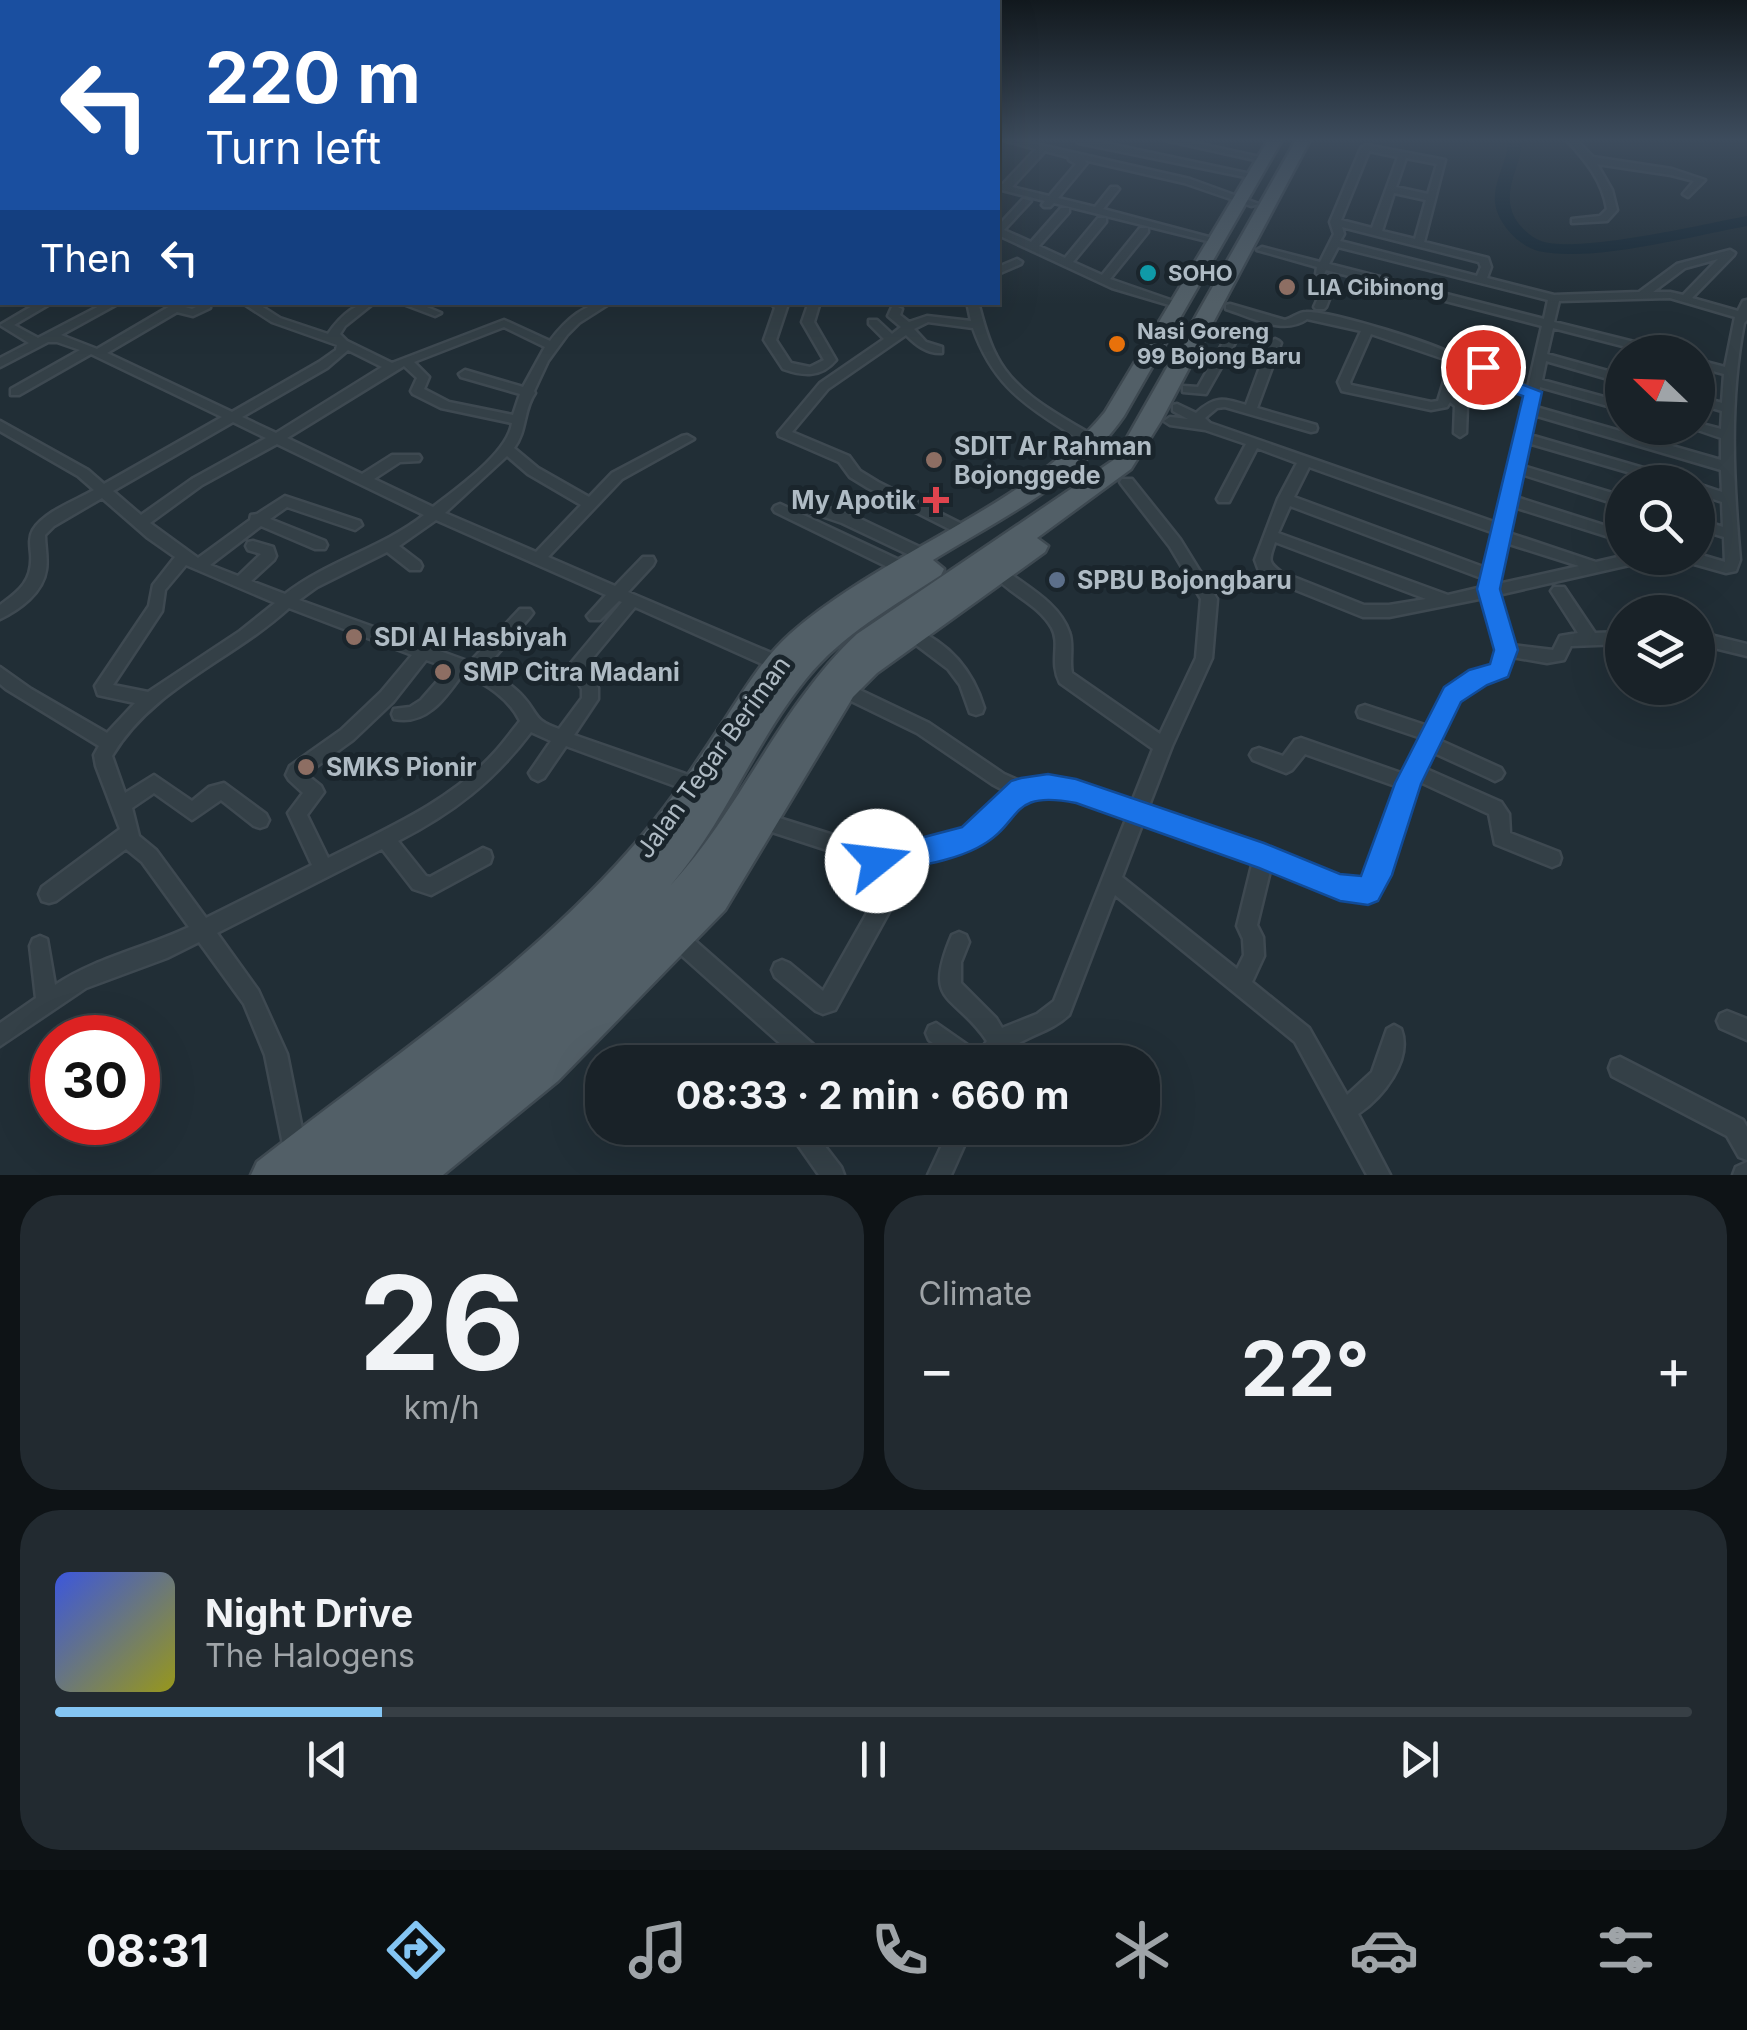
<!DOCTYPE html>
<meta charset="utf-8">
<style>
body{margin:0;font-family:Inter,sans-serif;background:#222a30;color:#f1f3f6;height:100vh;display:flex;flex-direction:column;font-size:38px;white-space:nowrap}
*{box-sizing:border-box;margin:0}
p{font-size:32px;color:#9fa4a8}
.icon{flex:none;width:55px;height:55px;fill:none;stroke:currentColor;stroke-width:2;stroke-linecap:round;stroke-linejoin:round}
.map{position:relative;height:1175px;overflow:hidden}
.drawer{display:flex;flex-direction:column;gap:20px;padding:20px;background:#0e1316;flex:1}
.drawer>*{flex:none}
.banner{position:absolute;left:0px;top:0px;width:1000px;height:305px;box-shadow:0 10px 40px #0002,0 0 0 2px #373f45;background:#1a4fa0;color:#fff;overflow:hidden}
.needle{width:65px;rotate:293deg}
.fabs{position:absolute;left:1605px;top:335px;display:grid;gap:20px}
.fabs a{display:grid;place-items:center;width:110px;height:110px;border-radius:50%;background:#192228;box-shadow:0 10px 40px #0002,0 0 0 2px #373f45;font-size:50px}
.speed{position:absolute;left:30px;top:1015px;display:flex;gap:20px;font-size:50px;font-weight:700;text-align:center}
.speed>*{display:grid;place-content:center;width:130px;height:130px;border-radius:50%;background:#192228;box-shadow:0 10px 40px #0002,0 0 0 2px #373f45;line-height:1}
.speed .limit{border:15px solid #d22;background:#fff;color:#111}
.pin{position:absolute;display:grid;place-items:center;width:85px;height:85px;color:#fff;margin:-42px;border:5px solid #fff;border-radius:50%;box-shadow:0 2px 10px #0007}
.me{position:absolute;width:110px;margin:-55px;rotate:74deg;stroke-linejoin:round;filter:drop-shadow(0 0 8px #0008)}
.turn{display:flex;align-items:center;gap:35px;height:210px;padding:0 40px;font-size:45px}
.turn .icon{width:130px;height:130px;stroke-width:2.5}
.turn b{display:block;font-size:70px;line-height:85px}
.then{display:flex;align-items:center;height:95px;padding:0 40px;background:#0003;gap:20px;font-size:38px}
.big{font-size:75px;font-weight:700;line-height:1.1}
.drawer .widget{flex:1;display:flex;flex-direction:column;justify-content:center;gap:15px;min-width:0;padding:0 35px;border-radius:40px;background:#222a30}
.drawer .dial{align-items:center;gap:0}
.dial b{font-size:130px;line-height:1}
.song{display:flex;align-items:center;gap:30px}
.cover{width:120px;height:120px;border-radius:15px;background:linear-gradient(135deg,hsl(230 70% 55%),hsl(60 70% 35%))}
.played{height:10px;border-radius:5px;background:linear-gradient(90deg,#84c5f3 20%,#373f45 20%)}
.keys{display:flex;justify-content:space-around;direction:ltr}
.heat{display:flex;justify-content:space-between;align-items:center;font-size:55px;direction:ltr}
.drawer .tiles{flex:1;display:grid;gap:20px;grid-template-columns:1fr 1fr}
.widget:last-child{grid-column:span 2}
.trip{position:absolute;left:585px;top:1045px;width:575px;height:100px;border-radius:40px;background:#192228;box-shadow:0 10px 40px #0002,0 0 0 2px #373f45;font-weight:700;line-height:100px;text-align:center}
.tabs{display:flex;height:160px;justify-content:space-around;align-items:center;background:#0a0e10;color:#9fa4a8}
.tabs .icon{width:70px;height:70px}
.tabs .active{color:#84c5f3}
.tabs b{font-size:45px;color:#f1f3f6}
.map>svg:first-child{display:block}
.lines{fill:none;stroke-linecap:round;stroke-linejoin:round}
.river{fill:#152733;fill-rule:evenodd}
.street-casing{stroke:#3e4951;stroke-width:5}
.primary-casing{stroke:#3e4951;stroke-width:5}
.street{fill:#344047;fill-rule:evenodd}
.primary{fill:#525f67;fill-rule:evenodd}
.route{fill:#1a73e8;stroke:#114b97;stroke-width:2.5}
.culture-dot{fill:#0f9aa8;stroke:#1a252c;stroke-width:4}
.education-dot{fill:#8d6e63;stroke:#1a252c;stroke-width:4}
.food-dot{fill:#e8710a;stroke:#1a252c;stroke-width:4}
.health-dot{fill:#e0444e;stroke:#1a252c;stroke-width:4}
.service-dot{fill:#5c6f8a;stroke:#1a252c;stroke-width:4}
.labels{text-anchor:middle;stroke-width:10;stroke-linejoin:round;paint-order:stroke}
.far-poi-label{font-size:22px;font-weight:bold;fill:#afbbc4;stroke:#1a252c;text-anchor:start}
.poi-label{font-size:25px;font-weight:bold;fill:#afbbc4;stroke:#1a252c;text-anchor:start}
.street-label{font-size:25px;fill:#afbbc4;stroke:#1a252c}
</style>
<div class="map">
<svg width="1747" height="1175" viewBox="0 0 1747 1175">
<rect width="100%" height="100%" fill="#212e36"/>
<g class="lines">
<path class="river" d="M1508,140h14c0,23 -17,45 -11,68 3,14 17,28 30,33 35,13 164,-17 206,-25v10c-56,10 -154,37 -209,25 -18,-5 -37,-24 -42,-43 -6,-23 12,-45 12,-68z"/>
<g class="street-casing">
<g id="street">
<path d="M1003,140h15l172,39 69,25 -8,2 -67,-23 -100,-23 3,3 -29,35 37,9 16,-20h6l2,2 -16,20 117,31 -5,3 -161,-40 -4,4h-6l-2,-2 3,-4 -47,-12v-6l5,1 33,-35zM1045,151l23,6 1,3 7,4 -27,32 -37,-9z"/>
<polygon points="1075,140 1091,140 1260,176 1255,179 1079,143"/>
<polygon points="1165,140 1182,140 1269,159 1264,162"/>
<path d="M1567,140h9l17,17 79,12 33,11 -17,17 -5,-3 11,-13 -23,-6 -74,-11 15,26 5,20 -10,11 -35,2v-4l28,-3 7,-7c-5,-29 -21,-48 -40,-69z"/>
<path d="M1366,145l79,15 -21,82 64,16 3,9 -4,11 67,17 85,-3 38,-28 53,-14 5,3 -1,2 -42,43 46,13 5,-10 4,-1v20l-3,3c-15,78 -11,156 -4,237l-4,11 -10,2 -39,-11 -2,-4h13v-4l27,8 -1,-25 -26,-8v-10l25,8 -1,-25 -24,-8v-10l24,8 -1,-22 -187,-55 -4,20 151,44 2,3h-21l-134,-39 -5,23 99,30v10l-101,-32 -5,23 106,34v10l-108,-34 -5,26 87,29 26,-6 23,2 -7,5 -140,32 14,50 41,5 7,-14 18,-3 -27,-42 3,-4h10l31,46 27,-1v12l-51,2 -7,14 -17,3 -35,-6 -6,18c-40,14 -54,24 -67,65l62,28 3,5 -3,5 -6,3 -6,-3 -57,-26 -8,16 77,34 8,12 1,19 49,19 2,6 -2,6 -7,3 -57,-23 -6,-30 -71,-33 -32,94 -11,22c-34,11 -73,-19 -104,-30l-14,58 6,12 1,19 -12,26 57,46 38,67 25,-23 15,-43 7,-4 7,4c12,31 -19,69 -43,85l32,61h-23l-72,-133 -180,-147 -46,120c-22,21 -54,21 -71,47h-41l-28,-22 -3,-7 3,-7 7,-3 43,30 8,-12c-33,-49 -65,-35 -35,-106l7,-3 7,3 3,7 -8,20v21l35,35 6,10 35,-14 17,-13 73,-184 -51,-18 -27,-6 -23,4 -50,47 -87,20 14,20 -2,6 -66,120 -12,4 -7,-3 -41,-34 -3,-7 3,-7 7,-3 7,3 34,28 60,-106 -10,-11 -3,-10 -107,-35 -6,-2 -3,-6 3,-6 6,-2 115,36 87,-18 42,-39 -15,-8 -75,-51 -80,-39 -2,-5 2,-5 6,-2 86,41 75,51 18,8 27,-5 27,6 56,19 21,-53 -93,-66c-11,-22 1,-38 -8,-55 -14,-25 -44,-34 -60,-55l7,-6 5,2c23,18 55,34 65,63 5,13 0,28 3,41l88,61 36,-76 5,-59 -31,-52 -48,-62 -2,-3 2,-3h10l48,60 37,60 -5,59 -40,88 -24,62 148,50 45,21 22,2 6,-10 29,-84 -93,-33 -13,16 -6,3 -33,-13 -3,-5 3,-5 6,-2 24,8 12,-16 6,-2 103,36 17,-36 -62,-21 -2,-5 2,-5 6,-2 63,21 18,-37 26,-16 21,-7 5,-16 -14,-52 -95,19h-26l-92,-37 -12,-9 -4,-11 23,-61 19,-36 -40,-15 -28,54h-10l-2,-3 29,-55 -41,-14 -35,-5 -6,-4 6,-4 18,2 -15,-8v-6l4,-1 19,9c19,-17 26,-15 50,-8l23,-62 6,-4 4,2 2,2 -24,65 59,17 1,3 -1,3 -5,1 -86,-25 -8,1 -12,10 5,5 287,100 29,-129 -37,-11 -12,-16 6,-4 4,1 10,13 31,10 14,-61 -216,-56 -2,4h-8l1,-7 -60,-17 5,-3 58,15 14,-28 -4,-12 31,-74zM1369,151l29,6 -26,71 -31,-8zM1406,158l31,6 -9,30 -32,-7zM1394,193l32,7 -11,39 -33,-8zM1342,227l137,35 2,5 -4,9 -137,-35 4,-7zM1338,247l210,53 -4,19 -215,-55zM1718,259l-35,36 -13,-3h-17l32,-24zM1670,298l65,19 -10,50 -27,-7v7l26,7 -2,29 -24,-7v8l24,7 -1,18 -23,-6v5h-6l29,10v22l-185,-53 4,-20 82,23v-8l-80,-22 4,-19 76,22v-8l-75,-21 6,-26 93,24h18l-2,-3 -108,-27 5,-21zM1309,467l185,66 -8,35 -192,-71zM1290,506l194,73 -2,8 -34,8 -170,-62zM1275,542l151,57 -37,6h-25l-83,-33c-15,-11 -11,-13 -6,-30zM1506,543l73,23 -81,18zM1143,822l110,39 -16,65 6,13 1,16 -7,14 -115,-92z"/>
<rect x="0" y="160" width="2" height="6"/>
<polygon points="1023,199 1031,201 1004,230 1031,242 1061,208 1069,208 1069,212 1039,246 1065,258 1098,218 1106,218 1106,222 1073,262 1102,275 1140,228 1148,228 1148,232 1110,279 1182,304 1176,307 1112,288 998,235 998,226"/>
<polygon points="2,207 2,213 0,214 0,208"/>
<rect x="0" y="247" width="2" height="6"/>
<polygon points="1017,259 1022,262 1021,264 998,274 998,267"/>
<polygon points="1333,273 1338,276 1326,307 1324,309 1316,309 1314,307 1328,276"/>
<rect x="0" y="277" width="2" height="7"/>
<path d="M39,302h14l-39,23 24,13 69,-36h14l-60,33 36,14 80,-47h14l-6,5 7,2 8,-4v-3h11l-1,6 -17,8 -16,-4 -70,41 125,59 87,-50 17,-12 1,-5 -65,-23 -31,-20h14l25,16 48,16c11,-16 27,-32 47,-32l-30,24 -5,8 7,7 45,22 112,-43 46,21c16,-21 35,-39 62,-39l-33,21 -12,12 -19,26 -14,30 1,2c-12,17 -8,38 -21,55l24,20 51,29 23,-24 70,-37 5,-1 7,4 -72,40 -74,78 67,29 28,-29h10l2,4 -2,4 -25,27 155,66 2,5 -2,5 -6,1 -6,-1 -136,-61 -49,59 12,22v11l-24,36 129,45 3,6 -3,6 -6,2 -131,-48 -22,32 -6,3 -6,-3 -3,-5 22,-32 -20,-9c-37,49 -78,81 -133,109l28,35 4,1 53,-29 7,3 2,6 -2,6 -59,32 -18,-6 -31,-40 -165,84 41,57 29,64 20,100 -3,8 -8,3 -8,-3 -3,-8 -20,-99 -21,-51 -45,-62 -32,16 -81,30 -86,58v-23l36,-25 -6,-52 3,-7 7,-3 7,3 8,46c40,-27 90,-37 134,-58l-47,-65 -16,-13 -70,52 -7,2 -7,-2 -3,-7 3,-7 78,-58 -24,-63 -2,-11 5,-9 -93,-57 -6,-5v-17l31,22 76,44 28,-30 -37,-8 -3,-9 54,-80 4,-21 22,-28 -27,-19 -46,-40 -48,28 -9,9c0,12 3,24 1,35 -3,23 -27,40 -46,49v-14c20,-14 33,-25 31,-51 -1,-9 -2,-17 2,-24 12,-19 42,-29 61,-40l-16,-14 -78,-45v-10l88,49 16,14 118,-67 -131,-63 -72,41h-8v-6l69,-39 -23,-8h-9l-48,25v-9l29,-15 -29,-18zM504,327l41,20 -22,40 -58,-17 -6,4 2,3 59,17 -7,21 -64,-13 -25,-13 5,-12 -15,-15zM348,350l34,17 -106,66 -34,-16 85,-49zM404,366l13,12 -6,13 2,3 28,14 71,15c-4,30 -55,65 -79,84l-59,-28 26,-17 19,-1 2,-3 -2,-3h-27l-30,19 -75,-36zM233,422l33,16 -74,41 -51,36 -28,-24zM277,444l147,71c-42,33 -97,46 -139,79l-34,-13 23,-21 2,-4 -3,-9 -20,-6 -5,1 -2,4 2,4 13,4 -23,22 -28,-11 51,-39 54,23h10l2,-4 -2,-4 -55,-22 17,-12 68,23 7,-5 -2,-4 -75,-25 -28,18 -6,1 -1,5 -52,38 -48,-35 52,-38zM507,456l21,18 53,31 -45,47 -91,-39zM436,520l170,75 -19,21 3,4h10l19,-19 3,1 -51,61 -2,6 13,20v9l-23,31c-26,-9 -20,-14 -35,-31 -11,-13 -26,-21 -40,-29l46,-52 3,-4 -3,-4h-10l-50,53 -171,-62 18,-13 70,-35 23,18h10l2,-4 -2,-4 -21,-16zM186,565l89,38 -35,28 -92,61 -35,-7 49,-74 3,-21zM289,608l123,47 -31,37 -40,38 -51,36 -4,9 3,5 14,13 -15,20 24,52 -106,53 -50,-68 -17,-14 -7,-28 22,-15 38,27 29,-20 33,26 6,2 6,-2 3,-6 -3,-6 -42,-31 -15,4 -17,14 -38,-26 -29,18 -13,-37c40,-68 120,-96 177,-148zM426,660l23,8 -28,32 -11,7 -16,2 -2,5 2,5c33,7 52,-22 69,-46 23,11 46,25 57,48 -8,10 -16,21 -25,31 -44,49 -109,77 -167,106l-21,-43 17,-23 -3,-6 -15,-12 47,-34 40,-38z"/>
<polygon points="398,302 415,302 441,313 435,316"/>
<path d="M770,302h12l5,5 -11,33 15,23 19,4 14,-7 -22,-38 7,-20h11l-6,20 22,38c-15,18 -33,16 -53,9l-19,-29 11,-32z"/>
<path d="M967,302h11c5,18 9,36 18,53 20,40 65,61 103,84l2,3 -2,3c-14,1 -25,-9 -36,-16 -45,-28 -72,-50 -90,-101l-45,-6 -14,7 12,13 16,5v6c-15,1 -26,-8 -36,-18l-78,54 -36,43 57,24 11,15 18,11 90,45 2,4 -2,4 -5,1 -95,-48 -18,-11 -11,-15 -60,-26 -1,-3 42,-50 64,-44 -15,-15v-4h8l15,14 9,-7 -13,-11 4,-9 4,-1 6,3 -2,6 9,7 18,-6 44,5z"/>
<path d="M1230,304l55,16c8,-2 13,-8 21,-8 22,-2 140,34 156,48l-9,31 14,14 -1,28 -6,4 -6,-4 1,-27 -5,-4 -3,5 -16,3 -89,-19 -4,-9 23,-51 -54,-12c-24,17 -55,-2 -81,-10v-4zM1371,334l79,27 -12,40 -7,1 -80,-17 -1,-3z"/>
<polygon points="1234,331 1240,334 1206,394 1183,392 1183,386 1198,387 1228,334"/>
<polygon points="812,503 852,515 928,551 930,555 923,560 918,559 842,523 807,511 805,508 807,505"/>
<polygon points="780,504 908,564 910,568 903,573 898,572 775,512 773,509 775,506"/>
<path d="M913,628c36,15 60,43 71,80l-2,5 -6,2 -6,-2 -10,-28 -12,-16 -41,-31 -2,-4 2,-4z"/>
<polygon points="1698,632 1747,644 1747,656 1698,644"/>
<polygon points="678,929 685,932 824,1054 826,1062 801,1062 671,946 668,939 671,932"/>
<polygon points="1727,1011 1747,1019 1747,1040 1720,1028 1717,1021 1720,1014"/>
<polygon points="1620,1057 1743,1120 1747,1127 1747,1160 1739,1157 1727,1136 1612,1076 1609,1068 1612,1060"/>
<polygon points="786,1128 811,1128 841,1167 844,1175 819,1175"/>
<polygon points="950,1128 972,1128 951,1175 928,1175"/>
<polygon points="1747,1162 1747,1175 1733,1175 1736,1167"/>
</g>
</g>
<g class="primary-casing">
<path id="primary" d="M1268,140h14l-158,276c-45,66 -125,103 -191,144l11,9 -3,6c-47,31 -99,59 -135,104 -52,64 -81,144 -136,207 72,-78 109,-179 187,-252l258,-175 181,-319h14l-149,281 -30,48 -94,69 11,8 -3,6 -168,121 -24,24 -128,213 -167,171 -115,94h-192l6,-13c126,-99 265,-190 371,-310 36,-40 65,-84 94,-128 21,-32 40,-65 68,-90 94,-83 238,-127 315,-222z"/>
</g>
<use href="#street" class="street"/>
<use href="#primary" class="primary"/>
</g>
<linearGradient id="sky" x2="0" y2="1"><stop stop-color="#12191e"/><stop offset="0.46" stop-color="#3d4c5d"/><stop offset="1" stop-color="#3d4c5d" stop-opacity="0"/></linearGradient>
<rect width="1747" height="304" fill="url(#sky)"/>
<path class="route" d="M1483,362l17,14 42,16 -42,197 18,61 -10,27 -21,8 -26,17 -40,82 -29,91 -14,26 -10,4 -28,-4 -81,-33 -183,-65c-71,-14 -51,21 -99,45 -29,15 -69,19 -100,27l-10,-4 -4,-10 4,-9 95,-25 49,-46 10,-3 27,-4 28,5 188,64 76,31 21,2 34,-93 49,-96 25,-17 21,-6 4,-14 -17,-61 46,-193 -36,-12 -13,-17z"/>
<circle class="culture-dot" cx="1148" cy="273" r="10"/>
<g class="education-dot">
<circle cx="1287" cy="287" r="10"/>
<circle cx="934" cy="460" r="10"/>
<circle cx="354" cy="637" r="10"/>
<circle cx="443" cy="672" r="10"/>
<circle cx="306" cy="767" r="10"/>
</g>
<circle class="food-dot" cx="1117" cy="344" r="10"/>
<path class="health-dot" d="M931 485h10v10h10v10h-10v10h-10v-10h-10v-10h10z"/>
<circle class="service-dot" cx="1057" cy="580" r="10"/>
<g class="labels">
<g class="far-poi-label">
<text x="1168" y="281">SOHO</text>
<text x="1307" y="295">LIA Cibinong</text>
<text x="1137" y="339">Nasi Goreng<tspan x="1137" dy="25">99 Bojong Baru</tspan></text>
</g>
<g class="poi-label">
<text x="954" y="455">SDIT Ar Rahman<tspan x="954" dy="29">Bojonggede</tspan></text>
<text x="916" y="509" text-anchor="end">My Apotik</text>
<text x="1077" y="589">SPBU Bojongbaru</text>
<text x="374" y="646">SDI Al Hasbiyah</text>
<text x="463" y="681">SMP Citra Madani</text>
<text x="326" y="776">SMKS Pionir</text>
</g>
<g class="street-label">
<text transform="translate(713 757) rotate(-54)" y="9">Jalan Tegar Beriman</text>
</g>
</g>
</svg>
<div class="fabs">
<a><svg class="needle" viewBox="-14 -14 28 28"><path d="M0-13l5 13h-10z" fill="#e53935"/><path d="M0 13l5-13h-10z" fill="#9fa4a8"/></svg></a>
<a><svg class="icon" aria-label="search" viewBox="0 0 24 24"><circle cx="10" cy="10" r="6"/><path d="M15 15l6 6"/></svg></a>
<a><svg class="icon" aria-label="layers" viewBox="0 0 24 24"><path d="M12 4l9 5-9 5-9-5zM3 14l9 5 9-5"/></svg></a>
</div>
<div class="speed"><div class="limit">30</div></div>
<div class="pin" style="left:1483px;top:367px;background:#d93025"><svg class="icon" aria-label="arrive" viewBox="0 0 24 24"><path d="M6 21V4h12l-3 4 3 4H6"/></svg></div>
<svg class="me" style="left:877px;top:861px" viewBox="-20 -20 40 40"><circle r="19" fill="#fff"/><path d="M0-13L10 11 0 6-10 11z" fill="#1a73e8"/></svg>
<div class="trip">08:33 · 2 min · 660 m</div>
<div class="banner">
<div class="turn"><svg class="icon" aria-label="left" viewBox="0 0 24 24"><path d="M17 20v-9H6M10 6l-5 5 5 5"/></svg><div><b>220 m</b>Turn left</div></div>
<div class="then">Then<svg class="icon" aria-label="left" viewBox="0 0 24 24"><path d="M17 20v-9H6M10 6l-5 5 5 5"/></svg></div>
</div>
</div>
<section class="drawer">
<div class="tiles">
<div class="widget dial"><b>26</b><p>km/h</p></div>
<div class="widget"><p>Climate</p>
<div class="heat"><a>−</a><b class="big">22°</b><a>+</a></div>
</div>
<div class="widget">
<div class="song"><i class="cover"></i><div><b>Night Drive</b><p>The Halogens</p></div></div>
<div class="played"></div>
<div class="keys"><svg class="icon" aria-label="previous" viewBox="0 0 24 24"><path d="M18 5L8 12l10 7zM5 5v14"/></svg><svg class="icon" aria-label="pause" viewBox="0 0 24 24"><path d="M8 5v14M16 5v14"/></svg><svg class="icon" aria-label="next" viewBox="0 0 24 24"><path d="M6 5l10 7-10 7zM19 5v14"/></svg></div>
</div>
</div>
</section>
<nav class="tabs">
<b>08:31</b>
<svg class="icon active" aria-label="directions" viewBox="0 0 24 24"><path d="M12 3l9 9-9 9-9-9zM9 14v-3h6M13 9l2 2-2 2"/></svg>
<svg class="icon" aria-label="music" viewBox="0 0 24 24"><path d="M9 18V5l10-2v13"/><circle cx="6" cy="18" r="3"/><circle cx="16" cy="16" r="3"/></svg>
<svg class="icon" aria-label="phone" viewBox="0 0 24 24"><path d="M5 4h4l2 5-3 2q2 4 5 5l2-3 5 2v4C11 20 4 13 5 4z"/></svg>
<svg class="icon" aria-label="climate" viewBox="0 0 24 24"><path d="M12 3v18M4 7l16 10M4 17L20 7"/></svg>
<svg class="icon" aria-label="car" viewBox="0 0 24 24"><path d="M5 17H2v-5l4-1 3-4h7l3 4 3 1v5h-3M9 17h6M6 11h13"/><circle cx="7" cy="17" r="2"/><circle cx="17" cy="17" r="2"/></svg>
<svg class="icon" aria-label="filters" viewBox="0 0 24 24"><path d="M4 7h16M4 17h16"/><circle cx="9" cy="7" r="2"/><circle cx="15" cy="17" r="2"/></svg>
</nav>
